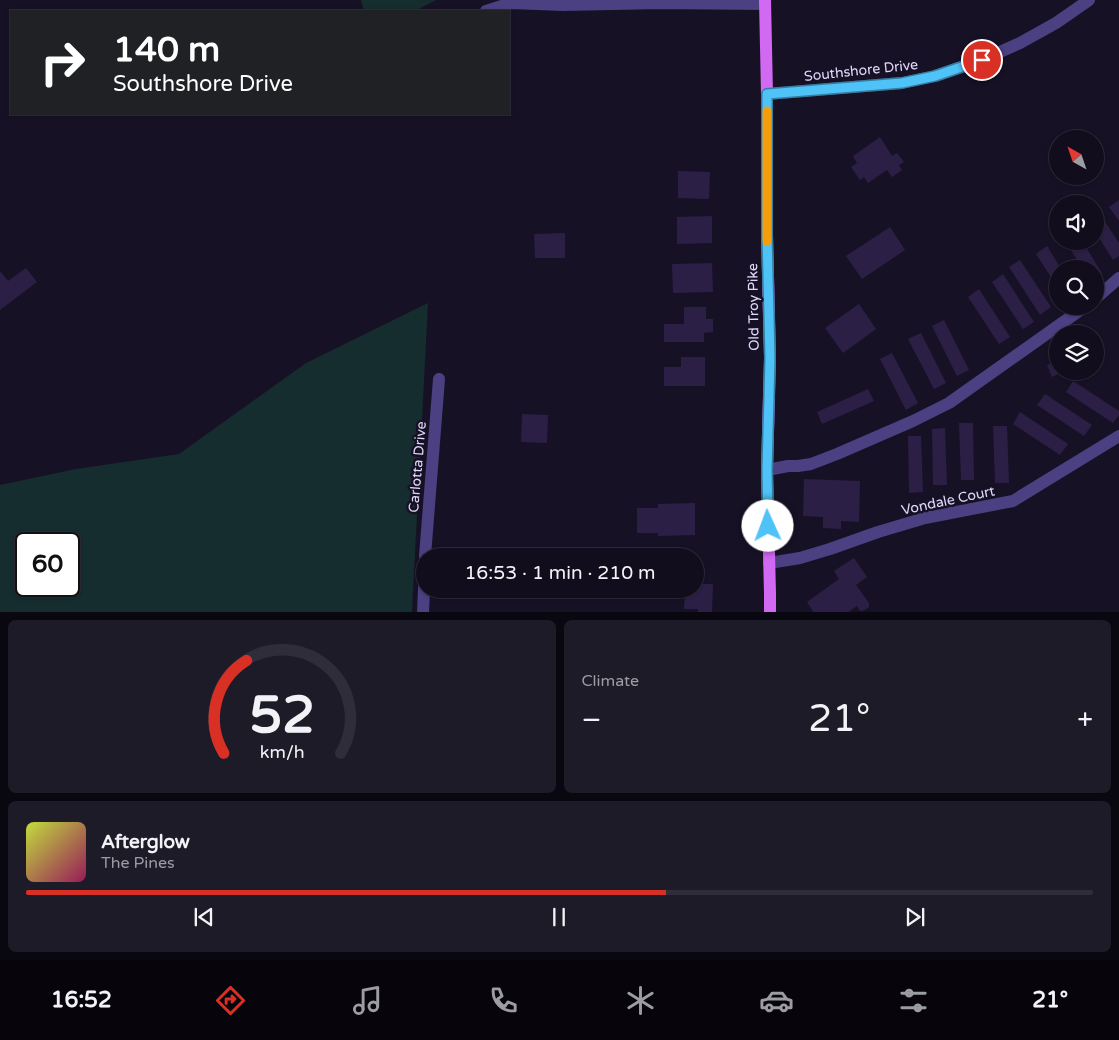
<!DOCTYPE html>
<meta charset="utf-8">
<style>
body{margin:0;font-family:"Varela Round",sans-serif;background:#1e1b29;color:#f1f3f6;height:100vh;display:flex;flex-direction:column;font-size:19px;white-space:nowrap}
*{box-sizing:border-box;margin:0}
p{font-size:16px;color:#9c9ca3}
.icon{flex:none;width:28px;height:28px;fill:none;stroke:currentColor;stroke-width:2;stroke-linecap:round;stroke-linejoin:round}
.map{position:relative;height:612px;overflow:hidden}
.panel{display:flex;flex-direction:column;gap:8px;padding:8px;background:#09070f;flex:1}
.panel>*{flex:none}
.hud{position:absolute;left:10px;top:10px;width:500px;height:105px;border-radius:0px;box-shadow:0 1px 4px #0004,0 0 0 1px #302d3b;background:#202124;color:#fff;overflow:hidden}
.needle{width:32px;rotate:320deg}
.buttons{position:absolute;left:1049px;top:130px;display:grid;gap:10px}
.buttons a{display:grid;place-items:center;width:55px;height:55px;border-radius:50%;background:#110d1c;box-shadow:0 1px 4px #0004,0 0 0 1px #302d3b;font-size:25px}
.speed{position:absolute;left:15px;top:532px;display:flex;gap:10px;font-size:25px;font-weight:700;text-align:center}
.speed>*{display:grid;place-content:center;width:65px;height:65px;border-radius:50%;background:#110d1c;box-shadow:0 1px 4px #0004,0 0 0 1px #302d3b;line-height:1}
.speed .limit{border:2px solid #111;border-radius:8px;background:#fff;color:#111}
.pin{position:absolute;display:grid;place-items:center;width:42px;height:42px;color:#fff;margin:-21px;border:2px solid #fff;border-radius:50%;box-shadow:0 1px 5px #0007}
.me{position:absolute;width:55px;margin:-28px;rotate:358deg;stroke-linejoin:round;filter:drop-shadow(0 0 4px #0008)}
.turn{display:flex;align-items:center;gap:18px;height:105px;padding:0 20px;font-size:22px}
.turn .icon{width:65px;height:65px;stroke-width:2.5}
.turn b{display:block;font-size:35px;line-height:42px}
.big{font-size:38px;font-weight:600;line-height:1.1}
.panel .card{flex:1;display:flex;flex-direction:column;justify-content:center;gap:8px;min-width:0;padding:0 18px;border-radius:8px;background:#1e1b29}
.panel .dial{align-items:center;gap:0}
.dial svg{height:130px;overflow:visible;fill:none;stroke:#302d3b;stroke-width:7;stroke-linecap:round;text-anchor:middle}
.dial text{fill:#f1f3f6;stroke:none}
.song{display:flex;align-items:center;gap:15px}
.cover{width:60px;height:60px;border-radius:8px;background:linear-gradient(135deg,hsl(70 70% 55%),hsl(330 70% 35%))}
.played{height:5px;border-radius:2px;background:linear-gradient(90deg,#d93025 60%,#302d3b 60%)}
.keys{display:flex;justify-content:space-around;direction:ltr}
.heat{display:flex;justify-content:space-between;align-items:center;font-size:28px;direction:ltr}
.panel .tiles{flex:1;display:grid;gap:8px;grid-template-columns:1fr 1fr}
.card:last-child{grid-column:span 2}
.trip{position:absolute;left:416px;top:548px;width:288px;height:50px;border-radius:25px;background:#110d1c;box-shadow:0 1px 4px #0004,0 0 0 1px #302d3b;font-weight:600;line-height:50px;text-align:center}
.dock{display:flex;height:80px;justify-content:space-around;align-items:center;background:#07050b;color:#9c9ca3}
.dock .icon{width:35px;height:35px}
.dock .selected{color:#d93025}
.dock b{font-size:22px;color:#f1f3f6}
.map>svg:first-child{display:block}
.green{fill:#152d2f;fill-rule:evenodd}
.building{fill:#2c1f45}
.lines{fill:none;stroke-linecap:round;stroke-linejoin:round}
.street{stroke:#4b4081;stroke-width:12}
.primary{stroke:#d169f3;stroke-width:12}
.route-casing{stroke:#337fa1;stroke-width:12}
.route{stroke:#4fc3f7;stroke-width:9}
.slow{stroke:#f59e0b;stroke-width:9}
.labels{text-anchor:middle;stroke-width:5;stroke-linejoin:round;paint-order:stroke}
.street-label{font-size:14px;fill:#e1d9fc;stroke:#171126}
</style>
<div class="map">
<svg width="1119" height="613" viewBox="0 0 1119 613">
<rect width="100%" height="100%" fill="#171126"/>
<g class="green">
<polygon points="361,0 436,0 415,11 364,11"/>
<path d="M428,303l-16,309h-412v-127l76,-16 103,-15 127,-91zM26,544h43v42h-43z"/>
</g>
<g class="building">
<polygon points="880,137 892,156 897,153 904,162 899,165 902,170 892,177 887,170 868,183 864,177 860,180 851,167 857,163 853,156"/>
<polygon points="678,171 710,172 709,199 678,198"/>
<polygon points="1119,200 1119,221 1109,207"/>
<polygon points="1095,206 1119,243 1119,256 1113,260 1095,231"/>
<polygon points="712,216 712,243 677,244 677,217"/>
<polygon points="890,227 905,250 862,279 846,256"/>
<polygon points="565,233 565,258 535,258 534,234"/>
<polygon points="1065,241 1082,241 1102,273 1095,278 1095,269 1083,269"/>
<polygon points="1047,246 1061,269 1058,269 1058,288 1036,254"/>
<polygon points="1020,260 1051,307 1040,315 1009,267"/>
<polygon points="712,263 713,292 673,293 672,264"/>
<polygon points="26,268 37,282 0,310 0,271 8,281"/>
<polygon points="1003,274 1034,322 1023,329 992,282"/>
<polygon points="979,289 1010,337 999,344 968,297"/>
<polygon points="859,304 876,329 843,353 825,328"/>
<polygon points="684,307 706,307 706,319 713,319 713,332 704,333 704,342 664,342 664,324 684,324"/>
<polygon points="944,320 969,370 957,376 932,326"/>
<polygon points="921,333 946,383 934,389 908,339"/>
<polygon points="892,353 918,403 906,410 880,359"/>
<polygon points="681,357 705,357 705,386 664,386 664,367 681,367"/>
<polygon points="1058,361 1058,371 1064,371 1052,377 1047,365"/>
<polygon points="1073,381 1119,411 1119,415 1113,423 1066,392"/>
<polygon points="868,389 874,401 822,424 817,412"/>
<polygon points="1045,394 1092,425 1084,436 1037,405"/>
<polygon points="1020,412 1068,444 1060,455 1013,424"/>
<polygon points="522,414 548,415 547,443 521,442"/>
<polygon points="959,423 973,423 974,480 961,480"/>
<polygon points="993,426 1007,426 1009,483 995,483"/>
<polygon points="945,428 947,485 933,485 932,429"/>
<polygon points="908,436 921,436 923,492 909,493"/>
<polygon points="804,479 860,481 859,522 841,521 841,529 823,528 823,517 803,516"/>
<polygon points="695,503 695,535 658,536 658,533 637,533 637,508 658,508 658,504"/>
<polygon points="854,558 867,577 856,585 869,603 869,607 865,610 860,611 857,606 847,613 814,613 807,602 839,579 834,571"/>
<polygon points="695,584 713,584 712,613 698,613 698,609 684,609 685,589 695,589"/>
</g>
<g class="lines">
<g class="street">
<polyline points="486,11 511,3 563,5 662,3 765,4"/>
<polyline points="767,94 902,83 935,76 982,60 1020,43 1056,23 1089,0"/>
<polyline points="1095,299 1119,278"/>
<polyline points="767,470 788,466 798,466 811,464 837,454 913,421 949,403 1086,306"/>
<polyline points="425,556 439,379"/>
<polyline points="769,563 800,558 830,549 878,532 925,518 1013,501 1119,436"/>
<polyline points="423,613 425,565"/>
</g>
<polyline class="primary" points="765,0 767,94 767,235 770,358 767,470 770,594 770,613"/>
</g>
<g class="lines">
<g class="route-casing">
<polyline id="route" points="768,526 767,470 770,358 767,235 767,94 902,83 935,76 982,60"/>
</g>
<use href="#route" class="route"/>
<polyline class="slow" points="767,241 767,111"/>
</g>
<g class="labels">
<g class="street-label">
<text transform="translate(861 70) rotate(-6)" y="5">Southshore Drive</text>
<text transform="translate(753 307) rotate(-91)" y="5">Old Troy Pike</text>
<text transform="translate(417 467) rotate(-85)" y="5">Carlotta Drive</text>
<text transform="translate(948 500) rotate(-12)" y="5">Vondale Court</text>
</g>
</g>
</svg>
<div class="buttons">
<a><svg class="needle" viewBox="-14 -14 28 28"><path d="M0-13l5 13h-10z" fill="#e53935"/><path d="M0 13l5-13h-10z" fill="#9c9ca3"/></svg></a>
<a><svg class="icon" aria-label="sound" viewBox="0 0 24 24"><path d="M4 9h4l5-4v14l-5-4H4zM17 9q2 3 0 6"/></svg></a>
<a><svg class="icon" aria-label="search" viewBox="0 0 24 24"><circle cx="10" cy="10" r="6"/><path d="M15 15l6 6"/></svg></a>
<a><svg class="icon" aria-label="layers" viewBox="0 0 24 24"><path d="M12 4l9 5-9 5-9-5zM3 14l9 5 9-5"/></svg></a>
</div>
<div class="speed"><div class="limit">60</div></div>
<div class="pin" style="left:982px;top:60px;background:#d93025"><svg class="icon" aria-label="arrive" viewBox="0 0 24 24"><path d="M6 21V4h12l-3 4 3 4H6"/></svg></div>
<svg class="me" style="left:768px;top:526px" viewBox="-20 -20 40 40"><circle r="19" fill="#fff"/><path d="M0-13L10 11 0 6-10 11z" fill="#4fc3f7"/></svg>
<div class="trip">16:53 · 1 min · 210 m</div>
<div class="hud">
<div class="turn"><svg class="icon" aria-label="right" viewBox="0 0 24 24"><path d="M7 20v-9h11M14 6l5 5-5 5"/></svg><div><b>140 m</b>Southshore Drive</div></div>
</div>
</div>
<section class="panel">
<div class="tiles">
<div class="card dial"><svg viewBox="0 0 100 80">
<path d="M14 69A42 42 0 1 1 86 69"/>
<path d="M14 69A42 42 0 0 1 28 12" stroke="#d93025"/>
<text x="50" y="56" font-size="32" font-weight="700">52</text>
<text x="50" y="72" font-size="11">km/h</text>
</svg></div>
<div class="card"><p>Climate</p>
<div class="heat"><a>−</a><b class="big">21°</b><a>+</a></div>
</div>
<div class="card">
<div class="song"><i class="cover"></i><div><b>Afterglow</b><p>The Pines</p></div></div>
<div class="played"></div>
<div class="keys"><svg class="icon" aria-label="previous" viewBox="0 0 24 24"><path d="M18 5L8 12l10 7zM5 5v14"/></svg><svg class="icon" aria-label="pause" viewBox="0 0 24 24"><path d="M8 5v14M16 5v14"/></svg><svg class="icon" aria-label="next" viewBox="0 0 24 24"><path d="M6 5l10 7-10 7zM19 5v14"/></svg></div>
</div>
</div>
</section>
<nav class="dock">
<b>16:52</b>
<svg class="icon selected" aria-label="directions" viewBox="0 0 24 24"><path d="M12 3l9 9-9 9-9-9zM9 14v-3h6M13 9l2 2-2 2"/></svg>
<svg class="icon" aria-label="music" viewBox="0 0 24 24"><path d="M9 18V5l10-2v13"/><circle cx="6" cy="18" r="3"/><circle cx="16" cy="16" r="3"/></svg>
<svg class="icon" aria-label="phone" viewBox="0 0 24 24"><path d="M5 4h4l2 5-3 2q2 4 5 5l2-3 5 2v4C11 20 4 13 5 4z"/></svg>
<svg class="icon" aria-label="climate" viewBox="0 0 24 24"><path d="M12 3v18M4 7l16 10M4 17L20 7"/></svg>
<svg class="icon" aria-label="car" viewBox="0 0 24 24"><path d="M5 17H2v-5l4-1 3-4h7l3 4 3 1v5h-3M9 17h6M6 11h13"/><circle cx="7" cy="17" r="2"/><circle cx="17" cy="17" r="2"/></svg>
<svg class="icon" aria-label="filters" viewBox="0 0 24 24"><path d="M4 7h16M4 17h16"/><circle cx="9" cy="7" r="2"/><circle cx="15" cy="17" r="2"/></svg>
<b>21°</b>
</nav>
